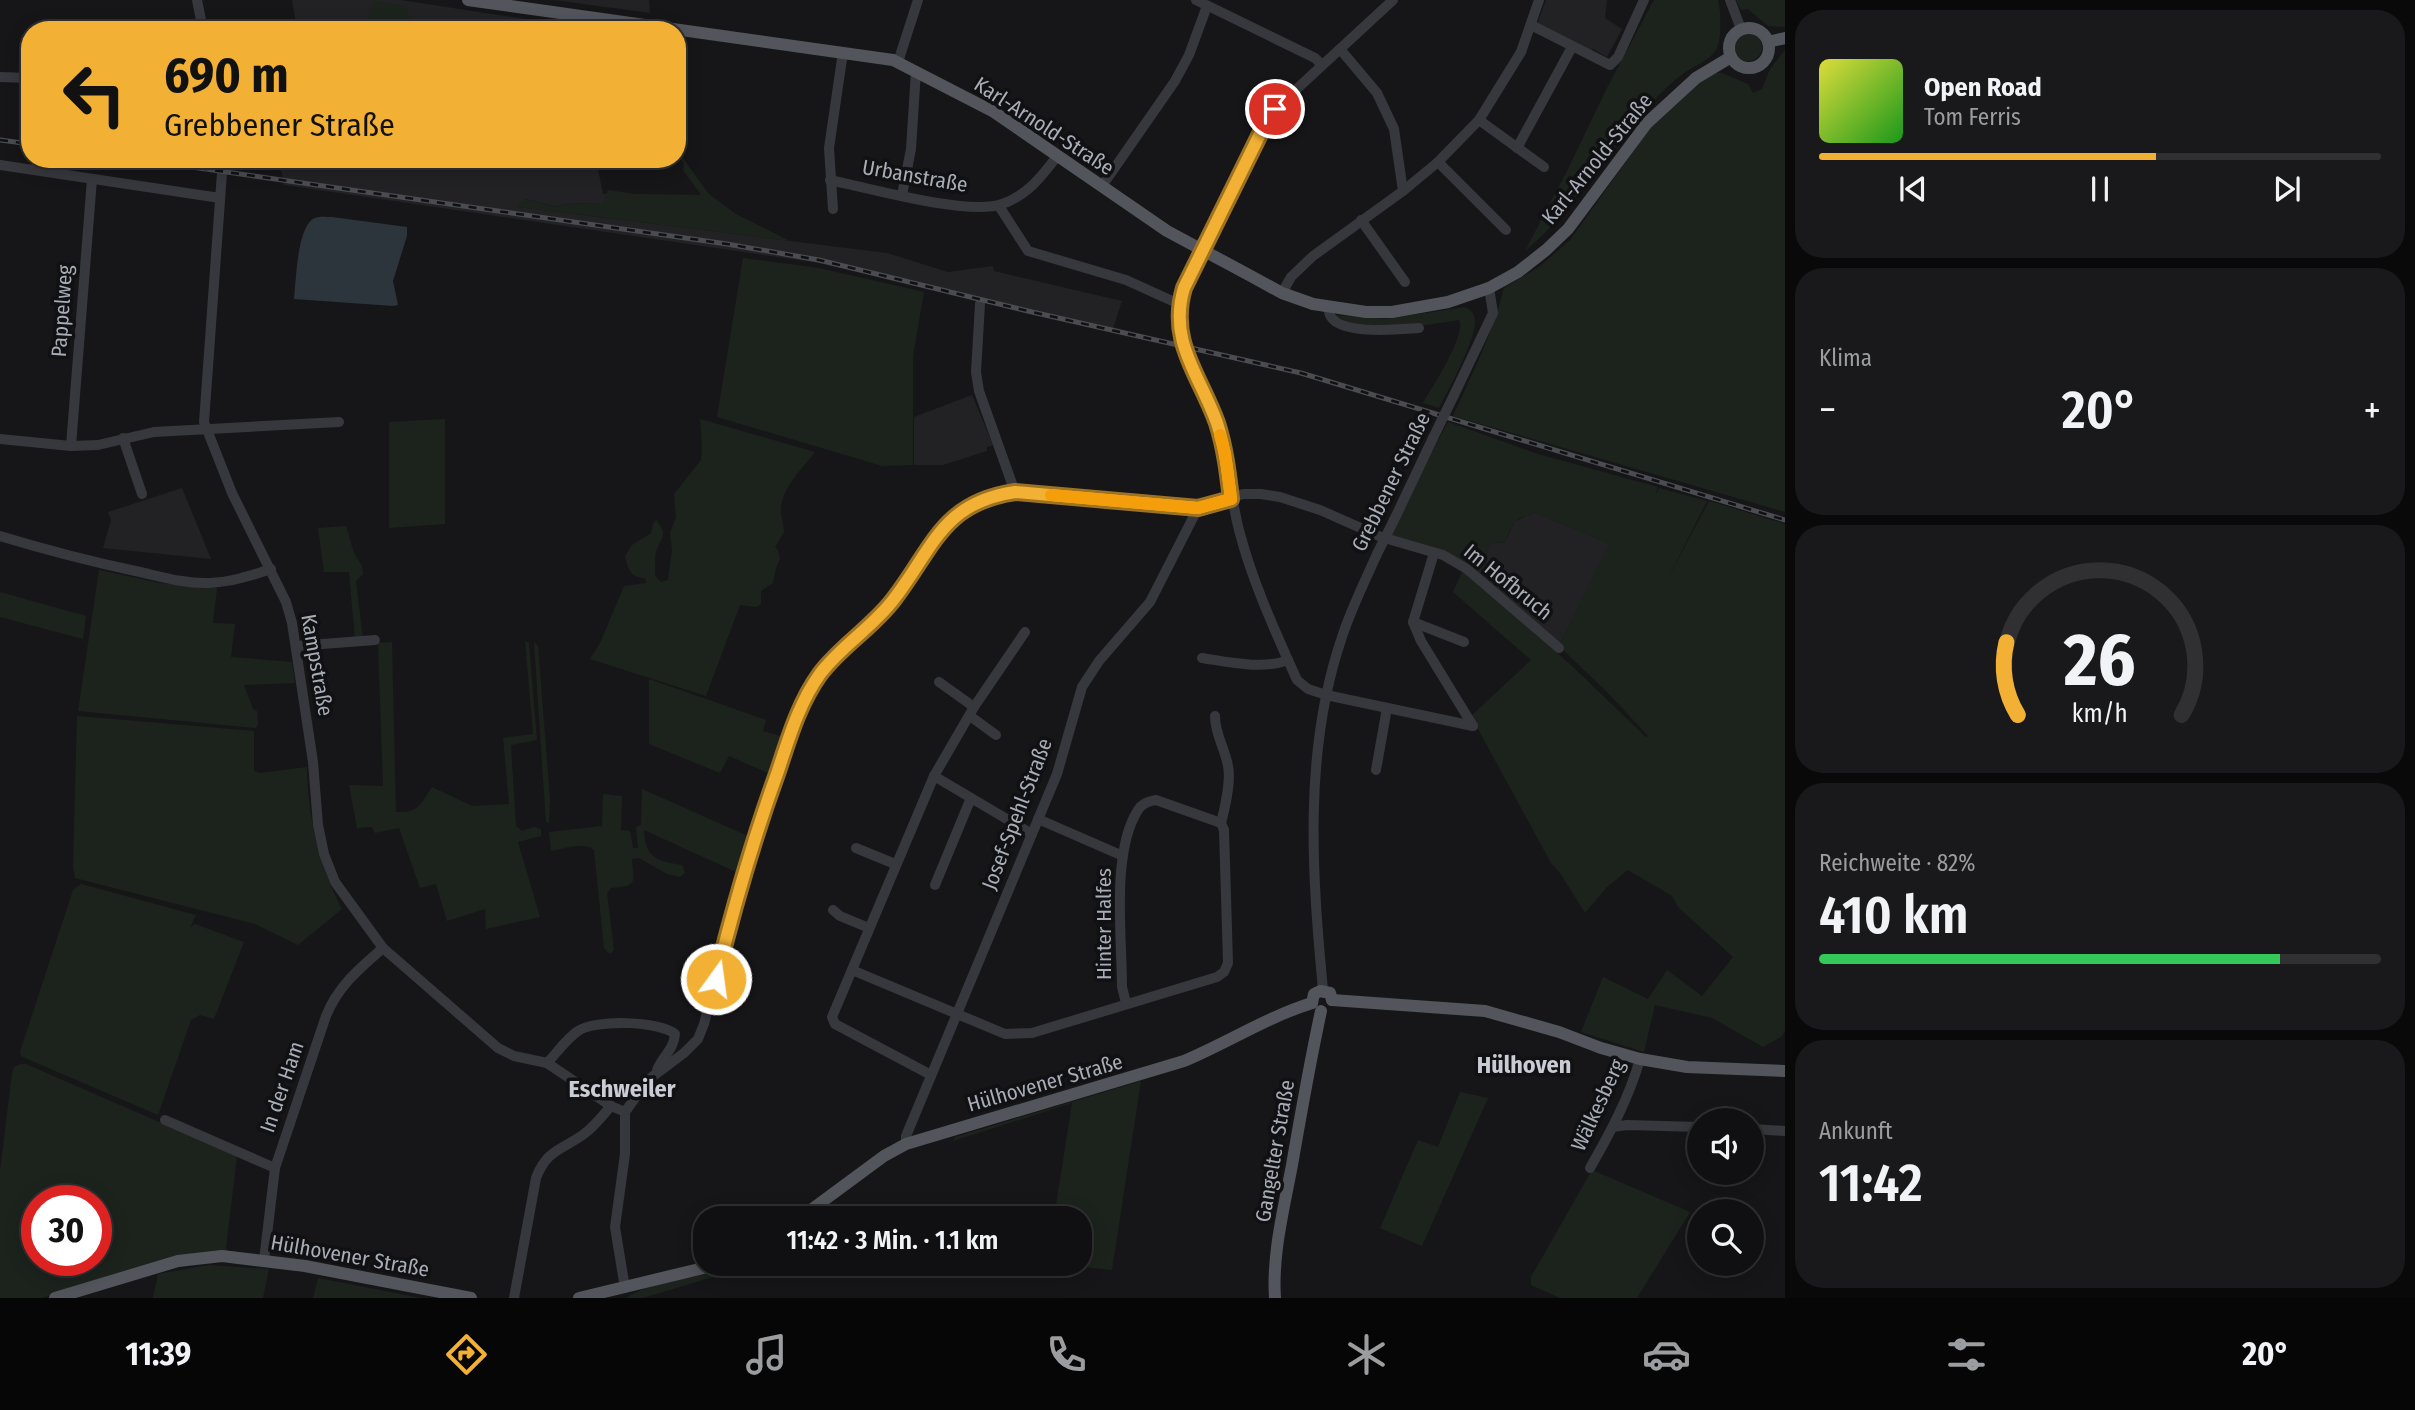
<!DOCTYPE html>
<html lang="de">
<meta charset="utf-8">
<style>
body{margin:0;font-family:"Fira Sans Condensed",sans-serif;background:#19191b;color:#f1f3f6;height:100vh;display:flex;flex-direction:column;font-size:26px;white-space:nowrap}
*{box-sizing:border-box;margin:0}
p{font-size:23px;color:#9c9d9f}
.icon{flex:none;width:38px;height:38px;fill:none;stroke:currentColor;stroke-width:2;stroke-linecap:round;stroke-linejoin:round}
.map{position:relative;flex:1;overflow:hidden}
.details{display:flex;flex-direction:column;gap:10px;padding:10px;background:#09090a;width:630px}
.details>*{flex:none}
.top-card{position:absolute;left:21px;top:21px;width:665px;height:147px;border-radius:28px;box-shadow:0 4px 18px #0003,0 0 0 2px #303032;background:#f2b134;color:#111;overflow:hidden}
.controls{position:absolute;left:1687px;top:1108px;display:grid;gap:14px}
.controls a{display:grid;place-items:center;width:77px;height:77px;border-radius:50%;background:#101012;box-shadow:0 4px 18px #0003,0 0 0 2px #303032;font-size:35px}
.speed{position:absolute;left:21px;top:1185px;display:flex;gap:14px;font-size:35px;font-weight:700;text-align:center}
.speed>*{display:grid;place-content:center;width:91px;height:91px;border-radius:50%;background:#101012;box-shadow:0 4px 18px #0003,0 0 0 2px #303032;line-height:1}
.speed .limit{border:10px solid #d22;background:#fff;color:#111}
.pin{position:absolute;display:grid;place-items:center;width:60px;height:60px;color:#fff;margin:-30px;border:4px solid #fff;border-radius:50%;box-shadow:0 2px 7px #0007}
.me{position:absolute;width:77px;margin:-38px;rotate:14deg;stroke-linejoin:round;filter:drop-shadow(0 0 5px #0008)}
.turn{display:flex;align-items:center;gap:24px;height:147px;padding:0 28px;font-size:32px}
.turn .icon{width:91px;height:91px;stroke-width:2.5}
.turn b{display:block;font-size:49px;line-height:60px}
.big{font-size:52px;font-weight:600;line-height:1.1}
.details .card{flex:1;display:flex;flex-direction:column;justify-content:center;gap:10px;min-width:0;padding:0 24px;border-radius:28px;background:#19191b}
.details .dial{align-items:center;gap:0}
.dial svg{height:182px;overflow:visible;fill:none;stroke:#303032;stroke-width:7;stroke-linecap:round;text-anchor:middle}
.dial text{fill:#f1f3f6;stroke:none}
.song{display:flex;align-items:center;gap:21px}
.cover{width:84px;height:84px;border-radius:10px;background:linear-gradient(135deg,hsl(60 70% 55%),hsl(120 70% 35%))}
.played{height:7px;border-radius:4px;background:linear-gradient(90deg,#f2b134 60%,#303032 60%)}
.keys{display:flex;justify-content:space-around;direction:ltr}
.heat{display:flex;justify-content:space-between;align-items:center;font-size:38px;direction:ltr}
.charge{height:10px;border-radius:5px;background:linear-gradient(90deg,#34c759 82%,#303032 0)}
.trip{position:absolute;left:693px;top:1206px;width:399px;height:70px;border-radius:28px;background:#101012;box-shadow:0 4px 18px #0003,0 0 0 2px #303032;font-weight:600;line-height:70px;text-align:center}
.dock{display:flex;height:112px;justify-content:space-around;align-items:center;background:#060607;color:#9c9d9f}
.dock .icon{width:49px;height:49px}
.dock .current{color:#f2b134}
.dock b{font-size:32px;color:#f1f3f6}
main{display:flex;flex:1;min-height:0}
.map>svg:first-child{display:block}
.built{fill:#222225}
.green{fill:#1c231d;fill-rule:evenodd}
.water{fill:#2c353c}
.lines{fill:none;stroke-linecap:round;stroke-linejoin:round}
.minor{stroke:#37383d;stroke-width:10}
.major{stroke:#53555c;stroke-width:12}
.rail-casing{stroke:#4a4c52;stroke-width:5}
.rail{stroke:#111113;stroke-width:2.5;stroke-dasharray:8;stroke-linecap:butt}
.minor-bridge{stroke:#37383d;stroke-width:10}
.route-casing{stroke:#9d7322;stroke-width:18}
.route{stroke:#f2b134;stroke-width:12}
.slow{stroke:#f59e0b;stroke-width:12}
.labels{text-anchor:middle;stroke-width:7;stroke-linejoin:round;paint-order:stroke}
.street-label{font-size:21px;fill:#a8adb8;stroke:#111113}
.quarter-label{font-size:24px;font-weight:bold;fill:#c9ccd4;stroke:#111113}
</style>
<main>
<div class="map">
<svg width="1785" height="1298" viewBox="0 0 1785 1298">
<rect width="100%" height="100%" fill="#161618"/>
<g class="built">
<polygon points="292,0 401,0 571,26 572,30 297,30"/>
<polygon points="554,0 649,0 650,13"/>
<polygon points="1546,0 1607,0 1605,18 1622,29 1607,57 1593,49 1585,52 1537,25"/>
<polygon points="279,159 596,159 603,194 607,194 603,204 567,203 558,207 526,199 518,207 887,253 948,272 993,266 994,271 1122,301 1112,332 929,287 818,263 284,185"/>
<polygon points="972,395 993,445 987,447 987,451 943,465 914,465 914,417"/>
<polygon points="182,488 211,559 103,548 111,520 108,512"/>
<polygon points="1534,512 1610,544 1559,646 1476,572 1492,543 1505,542 1514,522"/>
</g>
<g class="green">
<path d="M1654,0h64c3,12 4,36 -1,48 -6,12 -24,18 -34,26 -9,6 -17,14 -24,21 -48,50 -81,112 -134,156l42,-80 41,-85z"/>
<polygon points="1736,0 1785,0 1785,27 1768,26 1748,9 1741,10"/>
<polygon points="374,1 407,6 412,30 363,30"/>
<circle cx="1748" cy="47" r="14"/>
<path d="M1785,50v462l-332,-96c19,-42 40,-83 51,-128l35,-21 31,-27 85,-119 47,-41 13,-7h7l26,11 5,9 9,-4 8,-20z"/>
<polygon points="677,150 709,194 736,214 790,241 518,207 520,202 525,199 558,207 567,203 603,204 608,190 635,194 701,195 683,170 684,163 677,154"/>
<polygon points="743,258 819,268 924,292 913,356 913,465 882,466 717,417"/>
<path d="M1465,307c6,3 9,6 10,13 2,18 -27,70 -36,88l-16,-5c9,-16 44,-68 36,-83 -34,5 -95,17 -124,-5l51,4z"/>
<polygon points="445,419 445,524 389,528 389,422"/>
<path d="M700,419l115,33c-12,16 -34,36 -34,57 -1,7 3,15 3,23l-9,15 3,3 2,9 -4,9 -3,15 -12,8v13l-5,3 -16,-2 -34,91 -116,-37 10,-16 24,-57 22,-3 -1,-5c-13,0 -18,-9 -20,-22l7,-11 19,-12 2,-9 3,-4c14,17 4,17 0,32 -2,7 0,17 -1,24l6,6 7,-2 4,-30 -2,-17 6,-16 -2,-23 27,-34 1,-13z"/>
<path d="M1448,422l90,32 120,33 -3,9 4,-8 48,13 -41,81 43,-81 76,23v507l-4,6 -18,10 -51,-29 -57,-13 -11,47 -63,-20 22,-55 45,22 19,-29 35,26 31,-39 -55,-50 -6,-11 -44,-26 -22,18 -21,25 -25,-40 -9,-10 -80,-147 60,-56 -78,-68 10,-22 110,97 73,70 2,-1 -40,-43 -49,-47 50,-102 -75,-32c-10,8 1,1 -11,5 -11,3 -14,16 -18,25l-13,1 -16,29 -88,-38z"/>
<polygon points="346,526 354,553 362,566 363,574 356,581 363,639 355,640 349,572 324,572 318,528"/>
<polygon points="99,570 160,583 217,588 213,623 235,624 231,657 292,662 295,683 244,685 253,709 257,711 258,725 255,728 78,711"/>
<polygon points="0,592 86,616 83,639 0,617"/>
<path d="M525,641l4,2 8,97 -26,5 5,81 6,5 12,-4 7,2v7l-23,6 22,75 -54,12 -1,-20 -38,12 -11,-37 -16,4 -21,-60 -24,5 -3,-6 -15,1 -8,-43 34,1 -5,-143 14,-1 4,170c24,1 24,-8 36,-25l40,19 37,-2 -6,-66 30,-4z"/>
<polygon points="534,642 538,646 550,799 549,823 546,822"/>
<polygon points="649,679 766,720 763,731 784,737 770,774 729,756 720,773 649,744"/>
<path d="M77,716l177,15v40l6,2 47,-6c1,50 11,97 35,142l-44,36 -43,-21 -180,-46 -2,-11z"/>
<path d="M642,789l106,47 -12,36 -92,-42c1,28 13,31 38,35l3,8 -5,4 -13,-3 -28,-16 -7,1c2,25 6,26 -21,29l-4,5 7,57 -4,4 -6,-6 -10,-98c-10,-9 -30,-1 -43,1l-2,-19 53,-6 1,-32 19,2 -1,34 9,1 3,17h5l-2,-21 5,-2z"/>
<polygon points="81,884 196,915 190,928 195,924 244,942 214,1019 200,1015 191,1020 158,1115 32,1061 21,1056 20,1052 73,890"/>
<path d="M21,1064h5l211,92 -11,92 2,4 -63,8 -123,38h-42v-127l12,-98 2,-6zM37,1200h59v60h-59z"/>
<polygon points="1141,1081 1112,1270 1054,1264 1080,1264 1080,1218 1054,1218 1072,1103 953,1141 955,1137"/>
<polygon points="1460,1092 1488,1098 1422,1246 1380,1228 1418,1140 1438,1147"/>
<polygon points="1592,1170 1690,1212 1637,1298 1560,1298 1531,1285 1531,1277"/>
<polygon points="208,1265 269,1269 263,1298 153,1298 158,1274"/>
<path d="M721,1272l5,1 -83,25h-16c8,-11 77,-24 94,-26z"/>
<polygon points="318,1278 421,1298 313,1298"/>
</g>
<path class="water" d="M332,217l75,10v9l-14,45 5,24 -5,1 -99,-7c2,-17 3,-74 21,-81 4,-2 12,-1 17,-1z"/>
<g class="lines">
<g class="minor">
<polyline points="197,0 203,30"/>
<polyline points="1196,0 1315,58 1322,65"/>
<path d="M1393,0l-118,109 -11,17 -80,162c-16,55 17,87 33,137 11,34 13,70 22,105 13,51 36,101 58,150l11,9 18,6 147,31"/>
<polyline points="1730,0 1741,29"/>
<polyline points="1531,25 1610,65 1618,57 1644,0"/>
<polyline points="1340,49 1377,93 1394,129 1403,191"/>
<polyline points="898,62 918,0"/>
<polyline points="0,77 30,78"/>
<polyline points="1479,120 1544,167"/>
<polyline points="1517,148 1572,47"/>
<polyline points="223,159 204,422 232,493 286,602 292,623 313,762 318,825 324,854 335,882 383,948 498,1048 514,1056 547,1063 611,1106 625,1112"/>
<polyline points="1438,162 1506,230"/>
<polyline points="0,165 220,198"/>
<path d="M830,180c38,8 138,36 172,24 26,-9 40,-28 56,-49"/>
<polyline points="1102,186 1175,81 1189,55 1207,6"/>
<polyline points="902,195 911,149 916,71"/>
<polyline points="999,206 1028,251 1126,280 1179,304"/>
<polyline points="833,209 829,148 843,52"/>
<polyline points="1361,220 1405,282"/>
<polyline points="1282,293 1291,277 1313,256 1403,191 1438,162 1479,120 1521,52 1539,0"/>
<polyline points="980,304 976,372 979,391 1015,492"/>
<path d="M1329,307c-4,31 71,22 90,21"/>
<polyline points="1454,395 1493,313 1489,288"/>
<polyline points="123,438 142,494"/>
<polyline points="0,439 71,446 98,445 154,432 339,422"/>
<polyline points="71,446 92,179"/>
<polyline points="1394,520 1433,438"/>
<path d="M0,536c46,14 93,26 140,36 22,5 46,12 69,11 22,-1 41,-7 62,-14"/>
<polyline points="1413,622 1421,641 1473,726"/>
<polyline points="1413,622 1434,553"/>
<polyline points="1413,622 1464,642"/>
<polyline points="296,646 375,640"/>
<path d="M1202,658c26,4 62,12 86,2"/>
<polyline points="939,682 974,707"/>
<polyline points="970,716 996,735"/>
<path d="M1215,716c0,19 10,32 13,50 3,14 -3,42 -7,57"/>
<polyline points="1376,770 1387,708"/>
<polyline points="934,776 974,707 1025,632"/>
<polyline points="1038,819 1123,856"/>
<polyline points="856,848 895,864"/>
<polyline points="935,885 971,798"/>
<polyline points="833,910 840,916 869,928"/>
<path d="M852,970l153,64 27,-1 185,-56 7,-5 4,-9 -4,-133 -3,-7 -65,-23c-7,1 -14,3 -18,10 -27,42 -16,127 -16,177l4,16"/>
<path d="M1323,990c-11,-117 -20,-239 19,-353 9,-28 23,-56 35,-83"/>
<path d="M547,1063c10,-10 19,-24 31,-32 17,-12 82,-10 97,3 -1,15 -12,22 -18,36"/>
<polyline points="931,1075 835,1024 832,1017 934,776 1032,834"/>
<polyline points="165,1120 275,1168"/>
<polyline points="1613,1127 1627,1125 1699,1127"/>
<polyline points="1752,1129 1785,1131"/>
<polyline points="906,1144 906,1136 1057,774 1082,687 1099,661 1150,602 1198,508"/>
<path d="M1590,1168c20,-35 39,-70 50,-109"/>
<path d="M264,1260l11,-92 51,-152c12,-30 34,-48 57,-68"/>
<path d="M625,1288l-10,-61 10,-73v-42l23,-32 36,-27 14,-14 6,-15c21,-83 43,-165 71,-246 11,-29 19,-62 35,-89 21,-36 58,-57 83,-89 42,-54 47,-95 122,-108l183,16 45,-14h18l19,3 40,13 61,27 62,18 24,14 92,79"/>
<path d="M514,1298l22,-120c11,-29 26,-28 48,-44 10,-7 19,-19 27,-28"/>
</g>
<g class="major">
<polyline points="468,0 893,60 994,112 1167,231 1249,275 1282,293 1313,304 1366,312 1392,312 1448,302 1489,288 1518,272 1546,250 1568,229 1647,123 1696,78 1731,57"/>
<circle cx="1749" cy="48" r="20"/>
<polyline points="1768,42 1785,38"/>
<polyline points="1332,1000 1485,1011 1559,1032 1601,1048 1640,1059 1687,1067 1785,1071"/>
<polyline points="1312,1003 1314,994 1320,991 1330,993 1332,1000"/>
<path d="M800,1218l84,-62 22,-12 278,-83c43,-18 83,-44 128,-58"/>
<polyline points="55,1298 178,1261 222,1256 305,1266 471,1298"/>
<polyline points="579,1298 720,1264"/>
<path d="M1275,1298c-3,-44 9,-90 17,-133 9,-52 18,-103 29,-154"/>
</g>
<g class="rail-casing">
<g id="rail">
<polyline points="0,140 30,144"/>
<polyline points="136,159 727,244 819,260 1032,312 1301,373 1785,520"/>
</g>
</g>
<use href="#rail" class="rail"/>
<g class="minor-bridge">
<polyline points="1433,438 1454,395"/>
<polyline points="1377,554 1394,520"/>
</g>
</g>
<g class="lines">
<g class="route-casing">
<path id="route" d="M716,979c17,-70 37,-139 62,-208 11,-33 21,-68 42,-97 21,-28 53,-47 74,-75 40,-52 48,-96 121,-107l183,16 33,-9c-3,-26 -6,-51 -14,-76 -17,-48 -49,-81 -33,-135l80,-162 11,-17"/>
</g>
<use href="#route" class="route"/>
<polyline class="slow" points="1051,495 1198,508 1231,499 1225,453 1220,435"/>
</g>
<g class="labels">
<g class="street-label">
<text transform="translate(1044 126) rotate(33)" y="7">Karl-Arnold-Straße</text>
<text transform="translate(1597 159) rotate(-51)" y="7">Karl-Arnold-Straße</text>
<text transform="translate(915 176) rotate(10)" y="7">Urbanstraße</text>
<text transform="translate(62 311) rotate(-86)" y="7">Pappelweg</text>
<text transform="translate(1391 482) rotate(-64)" y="7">Grebbener Straße</text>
<text transform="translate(1508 582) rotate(39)" y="7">Im Hofbruch</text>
<text transform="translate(317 665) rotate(80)" y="7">Kampstraße</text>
<text transform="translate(1017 814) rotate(-69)" y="7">Josef-Spehl-Straße</text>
<text transform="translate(1104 924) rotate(-90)" y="7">Hinter Halfes</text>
<text transform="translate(1045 1083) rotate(-16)" y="7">Hülhovener Straße</text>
<text transform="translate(282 1087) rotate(-71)" y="7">In der Ham</text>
<text transform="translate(1598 1105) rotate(-65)" y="7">Wälkesberg</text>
<text transform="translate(1275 1151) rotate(-80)" y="7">Gangelter Straße</text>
<text transform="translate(350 1256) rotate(10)" y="7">Hülhovener Straße</text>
</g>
<g class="quarter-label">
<text x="1524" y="1073">Hülhoven</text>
<text x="622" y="1097">Eschweiler</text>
</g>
</g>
</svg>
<div class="controls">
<a><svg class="icon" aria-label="sound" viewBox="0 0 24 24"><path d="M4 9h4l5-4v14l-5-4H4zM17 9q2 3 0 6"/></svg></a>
<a><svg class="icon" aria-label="search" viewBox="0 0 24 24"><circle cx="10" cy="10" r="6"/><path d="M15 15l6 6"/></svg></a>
</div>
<div class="speed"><div class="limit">30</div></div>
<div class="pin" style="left:1275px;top:109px;background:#d93025"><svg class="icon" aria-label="arrive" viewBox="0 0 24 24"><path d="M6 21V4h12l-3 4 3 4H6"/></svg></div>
<svg class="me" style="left:716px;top:979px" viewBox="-20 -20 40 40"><circle r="17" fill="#f2b134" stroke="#fff" stroke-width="3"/><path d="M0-11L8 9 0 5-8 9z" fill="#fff"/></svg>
<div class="trip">11:42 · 3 Min. · 1.1 km</div>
<div class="top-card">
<div class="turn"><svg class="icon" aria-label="left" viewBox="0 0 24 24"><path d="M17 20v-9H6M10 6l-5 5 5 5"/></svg><div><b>690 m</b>Grebbener Straße</div></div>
</div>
</div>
<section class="details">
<div class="card">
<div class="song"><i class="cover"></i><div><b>Open Road</b><p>Tom Ferris</p></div></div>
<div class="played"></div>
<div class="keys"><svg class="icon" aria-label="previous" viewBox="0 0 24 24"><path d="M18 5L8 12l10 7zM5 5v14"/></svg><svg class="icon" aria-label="pause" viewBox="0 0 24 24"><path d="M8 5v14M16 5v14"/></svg><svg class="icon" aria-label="next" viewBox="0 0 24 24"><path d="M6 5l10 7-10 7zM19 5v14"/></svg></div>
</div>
<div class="card"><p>Klima</p>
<div class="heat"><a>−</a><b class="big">20°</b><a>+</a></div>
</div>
<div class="card dial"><svg viewBox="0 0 100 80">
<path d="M14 69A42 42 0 1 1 86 69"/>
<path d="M14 69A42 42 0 0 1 9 37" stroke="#f2b134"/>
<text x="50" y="56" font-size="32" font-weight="700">26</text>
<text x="50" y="72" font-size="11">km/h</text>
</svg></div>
<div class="card"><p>Reichweite · 82%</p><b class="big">410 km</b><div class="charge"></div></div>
<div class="card"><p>Ankunft</p><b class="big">11:42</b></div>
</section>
</main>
<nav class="dock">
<b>11:39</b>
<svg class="icon current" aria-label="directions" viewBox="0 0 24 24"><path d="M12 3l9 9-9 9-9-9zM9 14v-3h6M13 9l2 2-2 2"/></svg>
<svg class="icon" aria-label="music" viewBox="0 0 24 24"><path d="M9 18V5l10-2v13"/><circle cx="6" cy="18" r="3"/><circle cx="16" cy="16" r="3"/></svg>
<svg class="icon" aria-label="phone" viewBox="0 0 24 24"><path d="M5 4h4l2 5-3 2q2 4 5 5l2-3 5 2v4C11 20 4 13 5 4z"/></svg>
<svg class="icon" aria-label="climate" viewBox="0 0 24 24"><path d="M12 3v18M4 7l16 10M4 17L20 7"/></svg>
<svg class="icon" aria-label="car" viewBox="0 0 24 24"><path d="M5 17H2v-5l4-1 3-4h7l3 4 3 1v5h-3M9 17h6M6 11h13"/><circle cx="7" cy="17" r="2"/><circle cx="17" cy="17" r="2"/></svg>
<svg class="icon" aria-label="filters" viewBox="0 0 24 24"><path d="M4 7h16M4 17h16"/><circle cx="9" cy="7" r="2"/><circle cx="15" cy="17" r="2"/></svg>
<b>20°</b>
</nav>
